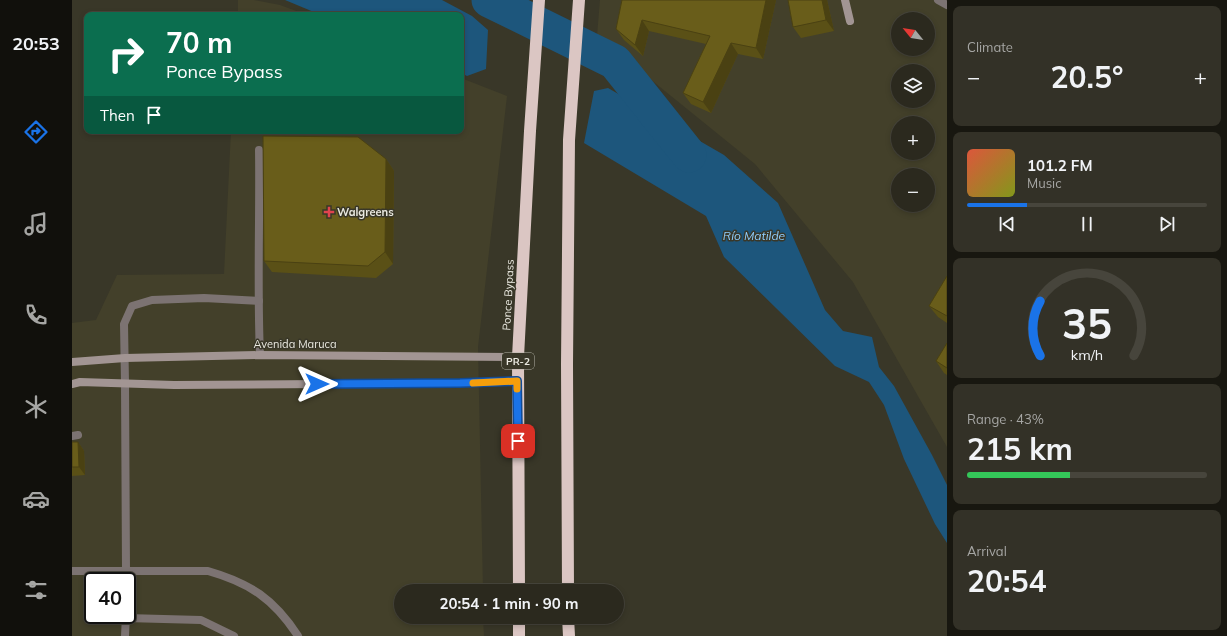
<!DOCTYPE html>
<meta charset="utf-8">
<style>
body{margin:0;font-family:Mulish,sans-serif;background:#333127;color:#f1f3f6;height:100vh;display:flex;flex-direction:column;font-size:15px;white-space:nowrap}
*{box-sizing:border-box;margin:0}
p{font-size:13px;color:#a6a6a4}
.icon{flex:none;width:22px;height:22px;fill:none;stroke:currentColor;stroke-width:2;stroke-linecap:round;stroke-linejoin:round}
.map{position:relative;flex:1;overflow:hidden}
.side{display:flex;flex-direction:column;gap:6px;padding:6px;background:#181710;width:280px}
.side>*{flex:none}
.top-card{position:absolute;left:12px;top:12px;width:380px;height:122px;border-radius:8px;box-shadow:0 2px 6px #0003,0 0 0 1px #47453c;background:#0b6e4f;color:#fff;overflow:hidden}
.needle{width:26px;rotate:300deg}
.buttons{position:absolute;left:819px;top:12px;display:grid;gap:8px}
.buttons a{display:grid;place-items:center;width:44px;height:44px;border-radius:50%;background:#2b291e;box-shadow:0 2px 6px #0003,0 0 0 1px #47453c;font-size:20px}
.speed{position:absolute;left:12px;top:572px;display:flex;gap:8px;font-size:20px;font-weight:700;text-align:center}
.speed>*{display:grid;place-content:center;width:52px;height:52px;border-radius:50%;background:#2b291e;box-shadow:0 2px 6px #0003,0 0 0 1px #47453c;line-height:1}
.speed .limit{border:2px solid #111;border-radius:6px;background:#fff;color:#111}
.pin{position:absolute;display:grid;place-items:center;width:34px;height:34px;color:#fff;margin:-17px;border-radius:8px;box-shadow:0 2px 6px #0006}
.me{position:absolute;width:44px;margin:-22px;rotate:90deg;stroke-linejoin:round;filter:drop-shadow(0 0 3px #0008)}
.turn{display:flex;align-items:center;gap:14px;height:84px;padding:0 16px;font-size:18px}
.turn .icon{width:52px;height:52px;stroke-width:2.5}
.turn b{display:block;font-size:28px;line-height:34px}
.then{display:flex;align-items:center;height:38px;padding:0 16px;background:#0003;gap:8px;font-size:15px}
.big{font-size:30px;font-weight:700;line-height:1.1}
.side .tile{flex:1;display:flex;flex-direction:column;justify-content:center;gap:6px;min-width:0;padding:0 14px;border-radius:8px;background:#333127}
.side .dial{align-items:center;gap:0}
.dial svg{height:104px;overflow:visible;fill:none;stroke:#47453c;stroke-width:7;stroke-linecap:round;text-anchor:middle}
.dial text{fill:#f1f3f6;stroke:none}
.song{display:flex;align-items:center;gap:12px}
.cover{width:48px;height:48px;border-radius:6px;background:linear-gradient(135deg,hsl(10 70% 55%),hsl(70 70% 35%))}
.played{height:4px;border-radius:2px;background:linear-gradient(90deg,#1a73e8 25%,#47453c 25%)}
.keys{display:flex;justify-content:space-around;direction:ltr}
.heat{display:flex;justify-content:space-between;align-items:center;font-size:22px;direction:ltr}
.charge{height:6px;border-radius:3px;background:linear-gradient(90deg,#34c759 43%,#47453c 0)}
.trip{position:absolute;left:322px;top:584px;width:230px;height:40px;border-radius:20px;background:#2b291e;box-shadow:0 2px 6px #0003,0 0 0 1px #47453c;font-weight:700;line-height:40px;text-align:center}
main{display:flex;flex:1;min-height:0}
.menu{display:flex;flex-direction:column;width:72px;justify-content:space-around;align-items:center;background:#11100c;color:#a6a6a4}
.menu .icon{width:28px;height:28px}
.menu .current{color:#1a73e8}
.menu b{font-size:18px;color:#f1f3f6}
.map>svg:first-child{display:block}
.built{fill:#43402a;fill-rule:evenodd}
.water{fill:#1d567c}
.lines{fill:none;stroke-linecap:round;stroke-linejoin:round}
.river{stroke:#1d567c;stroke-width:35}
.lane{stroke:#7c7372;stroke-width:8}
.street{stroke:#7c7372;stroke-width:8}
.secondary{stroke:#a29593;stroke-width:8}
.highway{stroke:#dbc6c3;stroke-width:12}
.wall{fill:#5a5016}
.shaded-wall{fill:#4a4112}
.building{fill:#695d1a;stroke:#4a4112}
.route-casing{stroke:#114b97;stroke-width:10}
.route{stroke:#1a73e8;stroke-width:7}
.slow{stroke:#f59e0b;stroke-width:7}
.health-dot{fill:#e0444e;stroke:#393728;stroke-width:1.5}
.labels{text-anchor:middle;stroke-width:3;stroke-linejoin:round;paint-order:stroke}
.shield{fill:#393728;stroke:#b5b4a9;stroke-width:1}
.shield-label{font-size:10px;font-weight:bold;fill:#eae9e0}
.poi-label{font-size:11px;font-weight:bold;fill:#eae9e0;stroke:#393728;text-anchor:start}
.street-label{font-size:11px;fill:#eae9e0;stroke:#393728}
.water-label{font-size:12px;font-style:italic;fill:#8fcefd;stroke:#393728}
</style>
<main>
<nav class="menu">
<b>20:53</b>
<svg class="icon current" aria-label="directions" viewBox="0 0 24 24"><path d="M12 3l9 9-9 9-9-9zM9 14v-3h6M13 9l2 2-2 2"/></svg>
<svg class="icon" aria-label="music" viewBox="0 0 24 24"><path d="M9 18V5l10-2v13"/><circle cx="6" cy="18" r="3"/><circle cx="16" cy="16" r="3"/></svg>
<svg class="icon" aria-label="phone" viewBox="0 0 24 24"><path d="M5 4h4l2 5-3 2q2 4 5 5l2-3 5 2v4C11 20 4 13 5 4z"/></svg>
<svg class="icon" aria-label="climate" viewBox="0 0 24 24"><path d="M12 3v18M4 7l16 10M4 17L20 7"/></svg>
<svg class="icon" aria-label="car" viewBox="0 0 24 24"><path d="M5 17H2v-5l4-1 3-4h7l3 4 3 1v5h-3M9 17h6M6 11h13"/><circle cx="7" cy="17" r="2"/><circle cx="17" cy="17" r="2"/></svg>
<svg class="icon" aria-label="filters" viewBox="0 0 24 24"><path d="M4 7h16M4 17h16"/><circle cx="9" cy="7" r="2"/><circle cx="15" cy="17" r="2"/></svg>
</nav>
<div class="map">
<svg width="875" height="636" viewBox="0 0 875 636">
<rect width="100%" height="100%" fill="#393728"/>
<g class="built">
<polygon points="166,0 182,0 208,5 235,15 166,15"/>
<path d="M528,0h347v447l-94,-165 -98,-118 -158,-128zM826,19h30v30h-30zM826,71h30v30h-30zM826,123h30v30h-30zM826,175h30v30h-30z"/>
<path d="M389,78l46,18 -29,251 5,244h-82v26h82l1,19h-412v-313l24,-3 21,-45 107,-1 7,-143h230zM21,581h34v34h-34z"/>
</g>
<g class="water">
<polygon points="213,0 370,0 400,16 416,30 414,69 395,76 389,73 389,15 249,15"/>
<polygon points="536,88 652,155 706,203 753,310 771,331 800,337 807,367 822,386 860,455 875,485 875,543 863,524 832,459 812,405 797,382 763,366 652,257 634,216 512,143 522,91"/>
</g>
<g class="lines">
<polyline class="river" points="417,0 543,62 617,155"/>
<g class="lane">
<polyline points="866,0 875,5"/>
<path d="M187,150c1,68 -2,137 1,205"/>
<polyline points="53,383 52,324 60,306 80,300 132,298 187,301"/>
<polyline points="0,436 6,435"/>
<path d="M0,571h136c42,12 66,28 90,65"/>
<polyline points="54,581 54,571"/>
<polyline points="54,618 129,620 162,636"/>
<polyline points="53,636 54,615"/>
</g>
<polyline class="street" points="53,383 54,571"/>
<g class="secondary">
<polyline points="773,0 778,21"/>
<polyline points="0,362 53,358 188,355 446,357"/>
<polyline points="0,384 8,382 102,385 388,383 445,381"/>
</g>
<g class="highway">
<polyline points="447,591 446,357 458,131 467,0"/>
<polyline points="496,591 495,364 497,140 507,0"/>
<polyline points="447,617 447,636"/>
<polyline points="496,617 497,636"/>
</g>
</g>
<g class="wall">
<polygon points="550,0 704,0 691,59 666,54 639,113 619,104 611,93 634,44 577,31 571,56 552,40 544,29"/>
<polygon points="716,0 755,0 762,31 729,38 721,27"/>
<polygon points="314,159 322,171 321,264 304,278 200,272 192,261"/>
<polygon points="875,276 875,323 866,317 857,306"/>
<polygon points="875,343 875,375 872,373 864,361"/>
<polygon points="0,442 6,442 12,451 13,475 0,476"/>
</g>
<g class="shaded-wall">
<polygon points="694,0 704,0 691,59 684,48"/>
<polygon points="750,0 755,0 762,31 754,20"/>
<polygon points="570,20 577,31 571,56 563,45"/>
<polygon points="659,43 666,54 639,113 631,102"/>
<polygon points="314,159 322,171 321,264 313,252"/>
<polygon points="6,442 12,451 13,475 7,467"/>
</g>
<g class="building">
<polygon points="550,0 694,0 684,48 659,43 631,102 611,93 638,36 570,20 563,45 544,29"/>
<polygon points="716,0 750,0 754,20 721,27"/>
<polygon points="191,136 286,137 314,159 313,252 296,266 192,261"/>
<polygon points="875,276 875,316 857,306"/>
<polygon points="875,343 875,368 864,361"/>
<polygon points="0,442 6,442 7,467 0,467"/>
</g>
<g class="lines">
<g class="route-casing">
<polyline id="route" points="245,384 388,383 445,381 446,441"/>
</g>
<use href="#route" class="route"/>
<polyline class="slow" points="401,383 445,381 445,389"/>
</g>
<path class="health-dot" d="M255 206h4v4h4v4h-4v4h-4v-4h-4v-4h4z"/>
<g class="labels">
<rect class="shield" x="430" y="353" width="32" height="16" rx="3"/>
<g class="shield-label">
<text x="446" y="365">PR-2</text>
</g>
<g class="poi-label">
<text x="265" y="216">Walgreens</text>
</g>
<g class="street-label">
<text transform="translate(436 295) rotate(-87)" y="4">Ponce Bypass</text>
<text x="223" y="348">Avenida Maruca</text>
</g>
<g class="water-label">
<text x="682" y="240">Río Matilde</text>
</g>
</g>
</svg>
<div class="buttons">
<a><svg class="needle" viewBox="-14 -14 28 28"><path d="M0-13l5 13h-10z" fill="#e53935"/><path d="M0 13l5-13h-10z" fill="#a6a6a4"/></svg></a>
<a><svg class="icon" aria-label="layers" viewBox="0 0 24 24"><path d="M12 4l9 5-9 5-9-5zM3 14l9 5 9-5"/></svg></a>
<a>+</a>
<a>−</a>
</div>
<div class="speed"><div class="limit">40</div></div>
<div class="pin" style="left:446px;top:441px;background:#d93025"><svg class="icon" aria-label="arrive" viewBox="0 0 24 24"><path d="M6 21V4h12l-3 4 3 4H6"/></svg></div>
<svg class="me" style="left:245px;top:384px" viewBox="-20 -20 40 40"><path d="M0-17L14 15 0 8-14 15z" fill="#1a73e8" stroke="#fff" stroke-width="4"/></svg>
<div class="trip">20:54 · 1 min · 90 m</div>
<div class="top-card">
<div class="turn"><svg class="icon" aria-label="right" viewBox="0 0 24 24"><path d="M7 20v-9h11M14 6l5 5-5 5"/></svg><div><b>70 m</b>Ponce Bypass</div></div>
<div class="then">Then<svg class="icon" aria-label="arrive" viewBox="0 0 24 24"><path d="M6 21V4h12l-3 4 3 4H6"/></svg></div>
</div>
</div>
<section class="side">
<div class="tile"><p>Climate</p>
<div class="heat"><a>−</a><b class="big">20.5°</b><a>+</a></div>
</div>
<div class="tile">
<div class="song"><i class="cover"></i><div><b>101.2 FM</b><p>Music</p></div></div>
<div class="played"></div>
<div class="keys"><svg class="icon" aria-label="previous" viewBox="0 0 24 24"><path d="M18 5L8 12l10 7zM5 5v14"/></svg><svg class="icon" aria-label="pause" viewBox="0 0 24 24"><path d="M8 5v14M16 5v14"/></svg><svg class="icon" aria-label="next" viewBox="0 0 24 24"><path d="M6 5l10 7-10 7zM19 5v14"/></svg></div>
</div>
<div class="tile dial"><svg viewBox="0 0 100 80">
<path d="M14 69A42 42 0 1 1 86 69"/>
<path d="M14 69A42 42 0 0 1 14 27" stroke="#1a73e8"/>
<text x="50" y="56" font-size="32" font-weight="700">35</text>
<text x="50" y="72" font-size="11">km/h</text>
</svg></div>
<div class="tile"><p>Range · 43%</p><b class="big">215 km</b><div class="charge"></div></div>
<div class="tile"><p>Arrival</p><b class="big">20:54</b></div>
</section>
</main>
